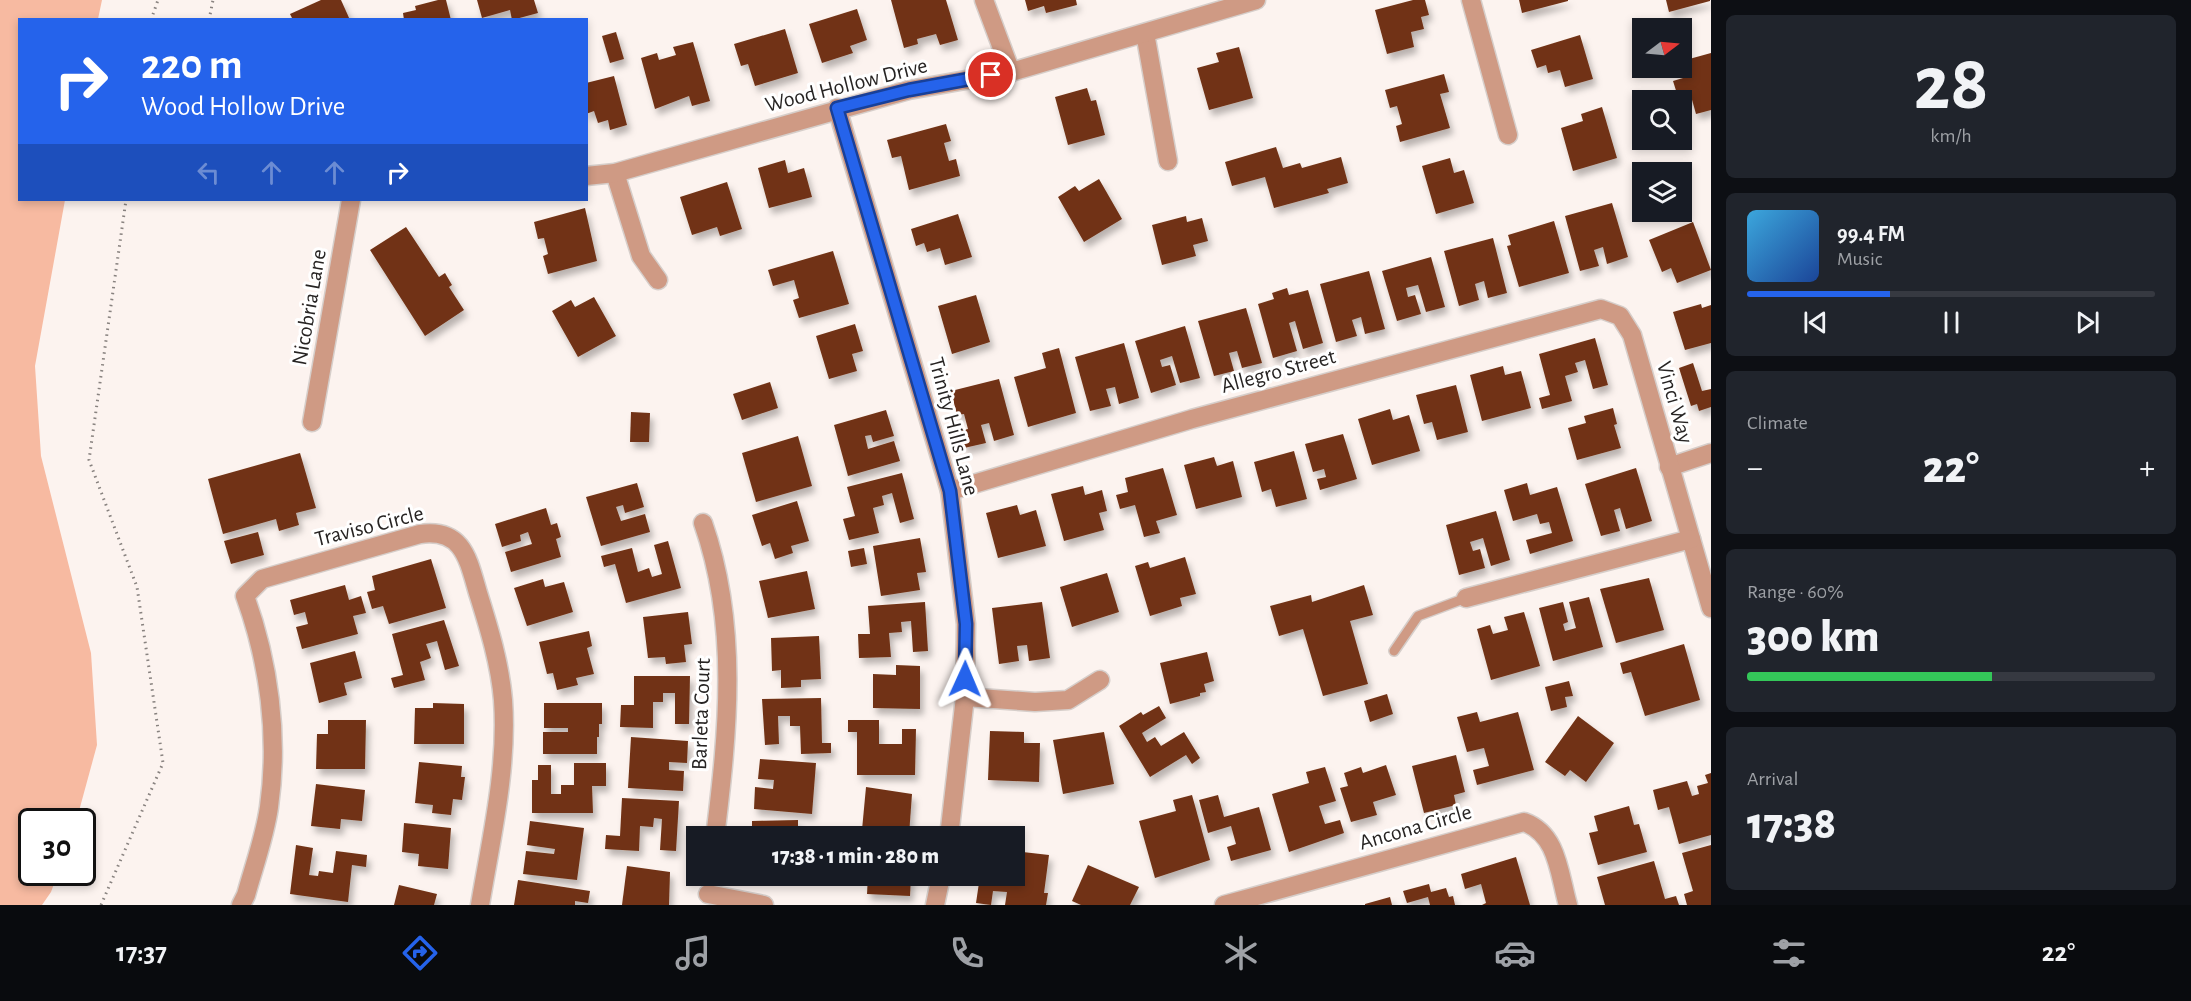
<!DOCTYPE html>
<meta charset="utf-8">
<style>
body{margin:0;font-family:"Alegreya Sans",sans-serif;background:#20242c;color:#f1f3f6;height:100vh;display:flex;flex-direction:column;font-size:22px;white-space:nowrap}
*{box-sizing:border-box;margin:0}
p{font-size:20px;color:#9ea1a6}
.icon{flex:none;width:33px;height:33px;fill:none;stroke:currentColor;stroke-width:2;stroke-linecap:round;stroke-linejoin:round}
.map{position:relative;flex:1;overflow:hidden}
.side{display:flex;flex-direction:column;gap:15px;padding:15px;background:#0d0f14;width:480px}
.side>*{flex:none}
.guide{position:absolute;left:18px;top:18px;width:570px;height:183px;border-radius:0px;box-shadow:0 3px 9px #0003;background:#2563eb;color:#fff;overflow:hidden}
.needle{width:39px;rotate:74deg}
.tools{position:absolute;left:1632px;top:18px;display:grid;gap:12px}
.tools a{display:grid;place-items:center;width:60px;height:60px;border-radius:0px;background:#171b24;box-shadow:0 3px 9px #0003;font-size:30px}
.speed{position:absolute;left:18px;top:808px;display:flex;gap:12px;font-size:30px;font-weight:700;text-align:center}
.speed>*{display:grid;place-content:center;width:78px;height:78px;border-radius:50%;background:#171b24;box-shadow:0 3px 9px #0003;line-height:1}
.speed .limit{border:3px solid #111;border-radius:9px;background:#fff;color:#111}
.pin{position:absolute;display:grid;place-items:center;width:51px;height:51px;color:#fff;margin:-26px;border:3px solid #fff;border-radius:50%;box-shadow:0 2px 6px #0007}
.me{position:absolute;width:66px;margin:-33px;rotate:1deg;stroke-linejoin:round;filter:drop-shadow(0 0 4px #0008)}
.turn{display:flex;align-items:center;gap:21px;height:126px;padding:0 24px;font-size:27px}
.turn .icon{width:78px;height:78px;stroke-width:2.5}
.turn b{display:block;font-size:42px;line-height:51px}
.lanes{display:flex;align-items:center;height:57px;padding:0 24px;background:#0003;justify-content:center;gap:30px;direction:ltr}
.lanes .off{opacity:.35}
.big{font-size:45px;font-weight:800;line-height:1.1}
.side .tile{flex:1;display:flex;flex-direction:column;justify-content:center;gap:9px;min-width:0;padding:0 21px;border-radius:9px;background:#20242c}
.side .dial{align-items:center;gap:0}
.dial b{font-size:78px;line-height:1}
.song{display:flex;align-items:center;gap:18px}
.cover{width:72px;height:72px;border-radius:9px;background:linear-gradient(135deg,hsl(200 70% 55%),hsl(220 70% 35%))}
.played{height:6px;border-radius:3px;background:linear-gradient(90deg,#2563eb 35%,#363941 35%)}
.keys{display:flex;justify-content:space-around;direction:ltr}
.heat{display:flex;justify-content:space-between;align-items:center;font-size:33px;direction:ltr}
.charge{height:9px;border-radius:4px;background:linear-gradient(90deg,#34c759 60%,#363941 0)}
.trip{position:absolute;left:686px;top:826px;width:339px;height:60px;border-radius:0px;background:#171b24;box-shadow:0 3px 9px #0003;font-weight:800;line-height:60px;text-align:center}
.tab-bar{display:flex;height:96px;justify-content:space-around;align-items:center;background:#090b0e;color:#9ea1a6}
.tab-bar .icon{width:42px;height:42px}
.tab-bar .active{color:#2563eb}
.tab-bar b{font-size:27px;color:#f1f3f6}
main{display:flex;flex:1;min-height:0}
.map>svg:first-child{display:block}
.water{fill:#f7baa1}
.building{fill:#713315;filter:url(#shadow)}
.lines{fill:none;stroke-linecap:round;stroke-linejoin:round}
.lane-casing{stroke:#d6ceca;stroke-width:12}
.street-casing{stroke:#d6ceca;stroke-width:21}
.path{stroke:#88827f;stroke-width:3;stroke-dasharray:1.5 4.5;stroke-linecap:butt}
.lane{stroke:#cf9a84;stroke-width:9}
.street{stroke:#cf9a84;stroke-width:18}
.route-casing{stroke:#184099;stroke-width:15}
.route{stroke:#2563eb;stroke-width:10}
.labels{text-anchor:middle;stroke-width:6;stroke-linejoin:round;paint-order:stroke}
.street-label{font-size:22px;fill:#272423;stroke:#fff}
</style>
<main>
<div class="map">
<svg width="1711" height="905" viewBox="0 0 1711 905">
<defs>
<filter id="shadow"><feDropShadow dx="3.5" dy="6" stdDeviation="3" flood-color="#0004"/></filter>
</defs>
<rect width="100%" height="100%" fill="#fcf3ef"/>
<polygon class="water" points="0,0 102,0 98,19 20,20 20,200 65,200 35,366 41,456 91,653 97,745 76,822 32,822 32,873 58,873 51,892 42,905 0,905"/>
<g class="building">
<polygon points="321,0 341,0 350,20 293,20 290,14"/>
<polygon points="438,0 446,0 451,20 404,20 403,13 416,10 415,6"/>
<polygon points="477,0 534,0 538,13 512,20 510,10 482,18"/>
<polygon points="891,0 946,0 958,40 940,45 936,34 917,39 918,44 904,48"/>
<polygon points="1025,0 1076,0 1077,5 1046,13 1044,6 1028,11"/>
<polygon points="1413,0 1425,0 1429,15 1421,17 1424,29 1411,32 1414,47 1387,54 1375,10"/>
<polygon points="1519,0 1568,0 1568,1 1522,13"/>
<polygon points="1666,0 1710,0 1710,1 1669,12"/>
<polygon points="857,9 867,40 850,46 853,53 822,63 809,24"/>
<polygon points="785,29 798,73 755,86 748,64 741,66 734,44"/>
<polygon points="616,32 624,59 610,63 602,36"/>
<polygon points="1580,35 1593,79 1565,87 1560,70 1548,73 1546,65 1537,68 1531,50"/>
<polygon points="693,42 710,101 692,106 689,96 655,109 641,58 657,53 659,60 676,55 673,47"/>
<polygon points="1239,47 1253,98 1209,110 1197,68 1219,62 1216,53"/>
<polygon points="1711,53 1711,110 1696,114 1691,96 1679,100 1673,81 1683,78 1682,61"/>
<polygon points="1444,74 1449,92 1440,94 1450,128 1400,142 1396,126 1402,124 1397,106 1390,108 1385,90"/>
<polygon points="614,76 627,125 610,130 608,120 598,123 594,111 586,114 586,83"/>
<polygon points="1087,88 1091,101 1096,100 1105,135 1068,145 1055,97"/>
<polygon points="1602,107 1617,158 1573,171 1561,128 1583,121 1581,114"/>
<polygon points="946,124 951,141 944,143 949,161 956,159 960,176 909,190 901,156 892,158 887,140"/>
<polygon points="1276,147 1283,168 1300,163 1302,168 1341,157 1348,183 1327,189 1329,193 1274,208 1265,177 1232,186 1225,162"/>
<polygon points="1450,158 1454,173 1464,170 1474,203 1436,214 1422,166"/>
<polygon points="785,160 788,173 804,168 812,197 769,208 758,168"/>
<polygon points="1099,179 1122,219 1084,242 1058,197 1075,186 1079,191"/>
<polygon points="727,182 742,229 720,236 717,227 692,235 680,197"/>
<polygon points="1612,203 1628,257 1607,264 1603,247 1594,250 1599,266 1580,271 1565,216"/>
<polygon points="585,208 597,261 548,274 543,256 548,254 544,238 538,239 534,222"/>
<polygon points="958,214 972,257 945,265 940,248 927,252 924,243 916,246 911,229"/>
<polygon points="1186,216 1187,222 1202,218 1208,241 1193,245 1196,256 1162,265 1152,225"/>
<polygon points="1554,221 1569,273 1519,287 1507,246 1511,245 1508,235"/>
<polygon points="1693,222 1711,270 1677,283 1671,268 1662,272 1649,240"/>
<polygon points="406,227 439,277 445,273 452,285 449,287 464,310 425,336 370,250"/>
<polygon points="1493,238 1507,293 1488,298 1484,281 1475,284 1479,300 1459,306 1444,251"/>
<polygon points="833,251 849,304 799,318 793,300 799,298 794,280 773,286 768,270"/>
<polygon points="1431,257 1445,307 1426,312 1418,285 1406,288 1408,297 1415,295 1421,314 1397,321 1382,271"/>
<polygon points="1369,271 1385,329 1365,334 1361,317 1352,320 1357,336 1336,342 1320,284"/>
<polygon points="1287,288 1289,295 1308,290 1323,343 1303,349 1295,321 1289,323 1297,351 1273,358 1258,304 1274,299 1272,293"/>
<polygon points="976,295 990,342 952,354 938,306"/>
<polygon points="594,297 616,336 578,357 552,311 571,300 575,307"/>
<polygon points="1701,304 1702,308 1711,305 1711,343 1685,350 1673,312"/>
<polygon points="1246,308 1262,363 1242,368 1237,351 1229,353 1234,371 1214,376 1198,321"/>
<polygon points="855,324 863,351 852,354 857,371 829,379 816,336"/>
<polygon points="1185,326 1200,378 1180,383 1172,356 1160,360 1162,367 1170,365 1176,385 1151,393 1135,341"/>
<polygon points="1595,338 1608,385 1593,389 1585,360 1575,363 1578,372 1565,376 1572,401 1542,409 1539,398 1550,395 1539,354"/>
<polygon points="1124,343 1139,398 1119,404 1115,387 1106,389 1111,406 1090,411 1075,357"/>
<polygon points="1059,348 1076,413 1028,427 1014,377 1046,368 1042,353"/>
<polygon points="1693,363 1702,391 1711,389 1711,407 1699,411 1697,404 1691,406 1679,368"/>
<polygon points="1503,366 1505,375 1521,371 1531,408 1482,421 1470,375"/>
<polygon points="999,379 1014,435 994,441 989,423 981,425 986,443 964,448 960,431 968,429 964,414 957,415 951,391"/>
<polygon points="770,382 778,408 742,420 733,394"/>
<polygon points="1456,385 1468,432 1437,440 1432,422 1424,424 1416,395"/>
<polygon points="1613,408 1617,424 1614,425 1621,448 1577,460 1568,428 1586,423 1584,416"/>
<polygon points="1390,409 1393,420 1409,415 1420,451 1372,465 1358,419"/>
<polygon points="886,410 894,436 873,442 871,435 865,436 868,449 894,441 900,461 848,476 834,425"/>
<polygon points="631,412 650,413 649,442 630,442"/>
<polygon points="1343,434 1357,479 1320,490 1317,479 1326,477 1324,469 1313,472 1305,444"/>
<polygon points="798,436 812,486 756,502 742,453"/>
<polygon points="1294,451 1307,499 1276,507 1271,489 1262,492 1254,462"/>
<polygon points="300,453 316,508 296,513 299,525 279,531 276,519 223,534 208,479"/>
<polygon points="1214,457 1217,466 1233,461 1242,497 1196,509 1184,465"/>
<polygon points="1163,468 1177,515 1156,521 1160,533 1144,537 1135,505 1120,509 1116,495 1128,492 1125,478"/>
<polygon points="1636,468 1652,521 1626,529 1620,508 1614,510 1620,531 1601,536 1585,484"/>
<polygon points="902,473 914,519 900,523 892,493 882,496 884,505 873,508 879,533 849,540 843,519 855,516 847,487"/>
<polygon points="637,483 644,507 625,513 623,505 616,507 621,521 645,514 650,532 601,546 586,497"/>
<polygon points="1527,483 1530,495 1557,487 1573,541 1530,554 1526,540 1552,533 1549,522 1540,524 1537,514 1513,521 1504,490"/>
<polygon points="1083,486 1085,495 1102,490 1107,511 1099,513 1104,530 1064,541 1051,494"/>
<polygon points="797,501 809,541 791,546 793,553 775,559 770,543 762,546 752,515"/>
<polygon points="1017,505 1020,515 1036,510 1046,546 998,558 986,513"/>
<polygon points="546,508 551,525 557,523 561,537 556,539 561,557 511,572 505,552 532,544 528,532 520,535 521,541 502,547 495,524"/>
<polygon points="1496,511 1510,560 1491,566 1483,538 1470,542 1473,551 1480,549 1485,568 1459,575 1446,525"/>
<polygon points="258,532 264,555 231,564 224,541"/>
<polygon points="920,538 926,572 917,573 920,590 881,596 873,546"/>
<polygon points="668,541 681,588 626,603 615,564 604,567 601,556 632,548 638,572 649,568 652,577 662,574 654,545"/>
<polygon points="864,548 867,564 851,567 848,551"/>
<polygon points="1185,557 1196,594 1180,598 1182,606 1150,616 1135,566 1148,562 1150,568"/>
<polygon points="431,559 446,608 389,624 383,606 372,609 367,592 375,590 372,576"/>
<polygon points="807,571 815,609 768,618 759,581"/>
<polygon points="1107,573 1119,612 1072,627 1060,587"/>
<polygon points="1649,578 1664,630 1616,643 1600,589"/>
<polygon points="543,579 545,587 564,582 573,612 527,626 514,588"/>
<polygon points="345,585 349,600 361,596 366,613 353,616 358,634 302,649 296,627 308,624 305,612 294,615 290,600"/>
<polygon points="1364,585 1373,615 1350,621 1368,684 1323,696 1303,629 1279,636 1270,606 1311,595 1312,602"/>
<polygon points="1589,597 1603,647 1553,661 1539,608 1563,602 1568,622 1563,624 1565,631 1576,628 1569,602"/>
<polygon points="925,602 928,651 913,652 911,621 901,622 902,632 889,633 891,657 859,658 858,634 870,634 868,606"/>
<polygon points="1042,602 1050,658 1029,661 1027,645 1017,646 1019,661 999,664 992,608"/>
<polygon points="688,612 692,644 684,645 686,662 666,664 665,657 648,658 643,617"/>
<polygon points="1524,612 1540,666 1491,680 1477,629 1490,625 1493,634 1508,630 1504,617"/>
<polygon points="444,620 459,666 445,670 437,641 426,644 431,658 420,662 425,680 394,688 391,678 403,675 392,634"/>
<polygon points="589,631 592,646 587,648 594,674 576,678 578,685 557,690 553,673 547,674 539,642"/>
<polygon points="819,636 821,679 801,680 801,687 781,688 781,670 772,671 771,638"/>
<polygon points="1684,644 1700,700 1645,716 1631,672 1623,674 1620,663"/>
<polygon points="355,651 362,678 344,683 347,695 319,703 310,663"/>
<polygon points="1207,652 1214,681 1204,684 1206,692 1200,693 1200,696 1170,704 1160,663"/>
<polygon points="896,665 920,666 920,709 873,708 873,674 896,675"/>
<polygon points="634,676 690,676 689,724 675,724 675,693 663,693 663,702 653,702 653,728 620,727 621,705 634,705"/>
<polygon points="1569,681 1573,696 1565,697 1567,707 1551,711 1545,687"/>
<polygon points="1387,694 1393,714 1370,722 1364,701"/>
<polygon points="821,698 822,743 831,743 831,753 801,754 800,726 790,726 790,716 778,716 779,744 765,745 762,699"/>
<polygon points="433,703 464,704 464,744 414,744 415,708 433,708"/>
<polygon points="544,703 602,703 602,724 599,724 599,737 597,737 597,754 543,754 543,732 568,732 568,728 544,728"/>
<polygon points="1159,706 1166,718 1142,733 1147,742 1155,737 1161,746 1184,732 1200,758 1192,764 1186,755 1150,777 1119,726 1141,712 1143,715"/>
<polygon points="1477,712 1480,722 1518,712 1534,770 1477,785 1473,770 1489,766 1484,748 1467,752 1457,717"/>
<polygon points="1578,716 1614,743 1586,782 1570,770 1565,776 1545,762"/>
<polygon points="328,720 366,720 365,769 316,769 317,734 328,734"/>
<polygon points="848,720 879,720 879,744 902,744 902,729 916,729 915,775 857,775 857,732 848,732"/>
<polygon points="990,731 1024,732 1024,743 1040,743 1039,782 988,780"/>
<polygon points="1104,732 1114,784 1063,794 1053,740"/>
<polygon points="631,737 688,741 687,763 669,762 669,770 684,771 683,791 628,788"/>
<polygon points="1456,755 1465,792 1454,795 1456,805 1424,813 1412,766"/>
<polygon points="760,759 816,763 812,814 754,809 755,787 773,789 774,780 758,779"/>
<polygon points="419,762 462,766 461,777 465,777 462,800 453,799 451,815 432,813 433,805 415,803"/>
<polygon points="574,763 606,763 606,786 592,786 593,813 532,813 532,780 538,780 538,765 551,765 551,794 561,794 561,785 574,785"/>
<polygon points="1386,765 1396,795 1373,802 1377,815 1351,822 1340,788 1348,786 1344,773 1361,767 1363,773"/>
<polygon points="1325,767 1336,801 1319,806 1325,824 1340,820 1344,833 1289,852 1272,794 1309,783 1306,772"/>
<polygon points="1711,773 1711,835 1679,844 1669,807 1658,810 1653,790 1687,781 1692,796 1699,794 1697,786 1708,783 1705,775"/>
<polygon points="316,784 365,790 362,821 341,819 340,829 311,826"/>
<polygon points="866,787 912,794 909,835 862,830"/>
<polygon points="1192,795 1210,860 1155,878 1139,821 1176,811 1173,800"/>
<polygon points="1218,795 1224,817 1259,807 1271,850 1231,861 1227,847 1236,844 1231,826 1208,833 1199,800"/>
<polygon points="622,798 679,801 676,851 660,850 662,819 654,818 653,827 640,826 639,851 605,849 606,835 620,836"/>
<polygon points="1629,806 1634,825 1639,824 1647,852 1598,865 1589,833 1598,831 1594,816"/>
<polygon points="798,820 798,837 752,837 752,821"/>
<polygon points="530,821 584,828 577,880 523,874 526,851 554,854 555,849 527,845"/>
<polygon points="404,823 451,828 448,869 418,866 419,854 402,852"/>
<polygon points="296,845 313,848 309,875 318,876 319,871 333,873 336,851 367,855 366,867 352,865 348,902 290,894"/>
<polygon points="1711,845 1711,905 1687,905 1684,894 1693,891 1682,853"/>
<polygon points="1014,851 1049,855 1044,893 1048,893 1046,905 1005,905 1007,892 993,891 991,905 976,903 980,876 1014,876"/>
<polygon points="1516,857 1530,905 1482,905 1486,903 1481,884 1465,889 1461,874"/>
<polygon points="1654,861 1665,899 1676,896 1679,905 1605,905 1597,877"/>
<polygon points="1088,865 1139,887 1130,905 1081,905 1072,901"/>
<polygon points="627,866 670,872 669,905 622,905"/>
<polygon points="868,876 911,876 910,896 867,894"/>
<polygon points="518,880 590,891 588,903 575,901 575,905 514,905"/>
<polygon points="1429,884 1431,892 1446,888 1449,897 1453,896 1455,905 1430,905 1428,897 1407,903 1403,891"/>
<polygon points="399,885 437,894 434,905 394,905"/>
<polygon points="1390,897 1392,905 1365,905 1365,904"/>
</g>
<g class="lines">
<g class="lane-casing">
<polyline id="lane" points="1394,651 1418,616 1466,598"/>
</g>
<g class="street-casing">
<g id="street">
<polyline points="984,0 1011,72"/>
<polyline points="1471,0 1508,135"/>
<polyline points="1145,33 1168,161"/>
<polyline points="837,108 950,491 966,624 965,697 949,837"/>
<polyline points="615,173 641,256 658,280"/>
<polyline points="586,176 615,173 909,90 1011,72 1256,0"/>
<polyline points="312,422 351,200"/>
<polyline points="1669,467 1711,453"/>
<polyline points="950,491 1192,419 1601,309 1620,316 1632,335 1711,608"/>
<path d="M703,523c36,102 25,209 12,314"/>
<polyline points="1466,598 1691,539"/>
<polyline points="965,697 1035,702 1068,700 1100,680"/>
<polyline points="708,894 764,905"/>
<path d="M241,905l5,-10c8,-29 19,-59 23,-88 10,-71 0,-145 -24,-211l17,-17 158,-45c43,-6 48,25 58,59 11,35 22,71 25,107 5,68 -12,139 -23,205"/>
<polyline points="935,905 941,876"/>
<path d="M1224,905l300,-83c34,12 35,52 44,83"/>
</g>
</g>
<g class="path">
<polyline points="151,20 158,0"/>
<polyline points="209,20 213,0"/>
<polyline points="101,905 163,763 137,587 89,460 126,200"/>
</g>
<use href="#lane" class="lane"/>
<use href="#street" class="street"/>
</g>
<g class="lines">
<g class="route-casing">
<polyline id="route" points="965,679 966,624 950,491 837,108 909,90 991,75"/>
</g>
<use href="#route" class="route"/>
</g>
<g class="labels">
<g class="street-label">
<text transform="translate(846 84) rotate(-14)" y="8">Wood Hollow Drive</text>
<text transform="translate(308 307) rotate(-80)" y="8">Nicobria Lane</text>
<text transform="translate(1278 370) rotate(-15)" y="8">Allegro Street</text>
<text transform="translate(1676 402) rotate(74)" y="8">Vinci Way</text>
<text transform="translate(955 426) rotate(75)" y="8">Trinity Hills Lane</text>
<text transform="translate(369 525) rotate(-14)" y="8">Traviso Circle</text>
<text transform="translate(700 714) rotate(-88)" y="8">Barleta Court</text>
<text transform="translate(1415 826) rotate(-16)" y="8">Ancona Circle</text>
</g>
</g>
</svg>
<div class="tools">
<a><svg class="needle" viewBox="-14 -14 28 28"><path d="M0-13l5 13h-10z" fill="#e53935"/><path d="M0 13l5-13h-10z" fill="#9ea1a6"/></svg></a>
<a><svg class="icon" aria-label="search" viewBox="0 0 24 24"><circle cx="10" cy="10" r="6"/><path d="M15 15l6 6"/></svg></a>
<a><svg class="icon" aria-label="layers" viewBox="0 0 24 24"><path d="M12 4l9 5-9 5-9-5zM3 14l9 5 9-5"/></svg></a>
</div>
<div class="speed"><div class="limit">30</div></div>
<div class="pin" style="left:991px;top:75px;background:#d93025"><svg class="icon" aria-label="arrive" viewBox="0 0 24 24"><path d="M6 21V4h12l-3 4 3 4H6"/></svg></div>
<svg class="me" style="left:965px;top:679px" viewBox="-20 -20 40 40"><path d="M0-17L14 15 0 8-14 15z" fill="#2563eb" stroke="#fff" stroke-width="4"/></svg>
<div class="trip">17:38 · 1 min · 280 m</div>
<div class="guide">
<div class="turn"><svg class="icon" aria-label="right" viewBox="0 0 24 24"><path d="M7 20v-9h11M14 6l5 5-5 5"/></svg><div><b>220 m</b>Wood Hollow Drive</div></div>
<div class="lanes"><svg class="icon off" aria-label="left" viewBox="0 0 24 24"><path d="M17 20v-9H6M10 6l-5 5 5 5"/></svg><svg class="icon off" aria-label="ahead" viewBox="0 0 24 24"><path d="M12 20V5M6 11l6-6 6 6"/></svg><svg class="icon off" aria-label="ahead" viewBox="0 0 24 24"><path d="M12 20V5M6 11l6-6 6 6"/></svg><svg class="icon" aria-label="right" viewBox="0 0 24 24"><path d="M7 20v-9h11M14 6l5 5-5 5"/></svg></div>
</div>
</div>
<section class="side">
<div class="tile dial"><b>28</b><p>km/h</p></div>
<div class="tile">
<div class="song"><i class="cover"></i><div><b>99.4 FM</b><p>Music</p></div></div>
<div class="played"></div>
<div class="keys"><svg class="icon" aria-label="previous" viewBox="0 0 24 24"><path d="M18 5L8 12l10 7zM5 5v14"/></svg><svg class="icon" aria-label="pause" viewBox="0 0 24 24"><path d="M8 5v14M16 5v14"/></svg><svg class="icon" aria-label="next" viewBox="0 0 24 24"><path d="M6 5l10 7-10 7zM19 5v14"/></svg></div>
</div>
<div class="tile"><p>Climate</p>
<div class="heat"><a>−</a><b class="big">22°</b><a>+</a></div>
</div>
<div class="tile"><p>Range · 60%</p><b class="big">300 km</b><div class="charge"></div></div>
<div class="tile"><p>Arrival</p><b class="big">17:38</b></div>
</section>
</main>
<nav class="tab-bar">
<b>17:37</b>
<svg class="icon active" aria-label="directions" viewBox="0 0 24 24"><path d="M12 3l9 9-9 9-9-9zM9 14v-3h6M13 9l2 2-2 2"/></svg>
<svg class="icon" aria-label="music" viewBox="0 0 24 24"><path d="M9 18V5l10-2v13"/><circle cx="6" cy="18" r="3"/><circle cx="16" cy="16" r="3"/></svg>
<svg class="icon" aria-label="phone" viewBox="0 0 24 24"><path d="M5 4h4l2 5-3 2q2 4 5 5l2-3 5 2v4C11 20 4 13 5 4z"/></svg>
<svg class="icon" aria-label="climate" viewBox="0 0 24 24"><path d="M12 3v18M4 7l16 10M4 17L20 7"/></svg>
<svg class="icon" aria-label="car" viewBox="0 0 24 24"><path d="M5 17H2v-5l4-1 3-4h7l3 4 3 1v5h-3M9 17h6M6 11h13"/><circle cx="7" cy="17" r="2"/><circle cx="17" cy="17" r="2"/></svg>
<svg class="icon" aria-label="filters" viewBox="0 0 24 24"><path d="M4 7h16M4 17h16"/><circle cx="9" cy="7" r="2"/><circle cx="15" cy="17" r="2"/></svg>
<b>22°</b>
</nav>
